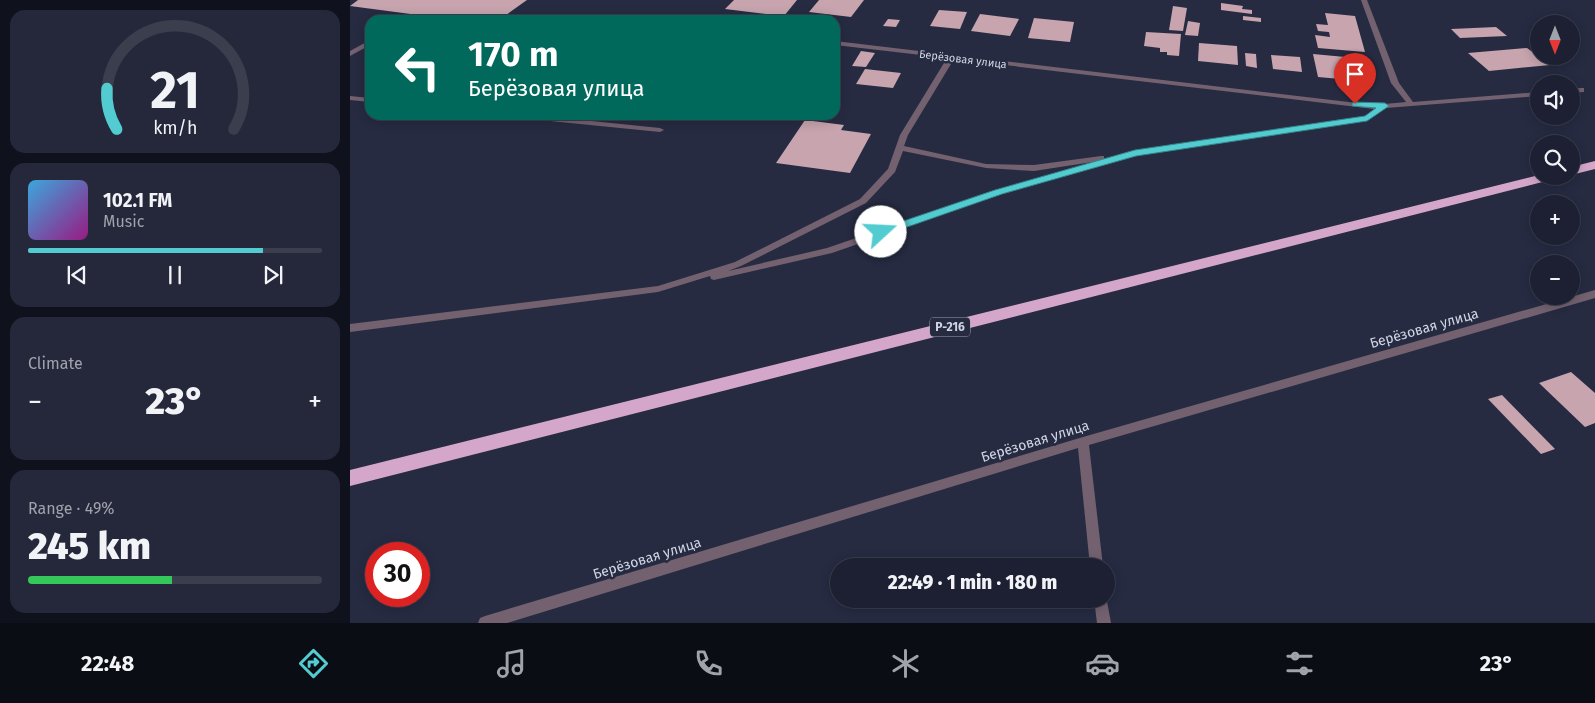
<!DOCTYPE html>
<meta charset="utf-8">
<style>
body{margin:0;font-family:"Fira Sans",sans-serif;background:#25283a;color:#f1f3f6;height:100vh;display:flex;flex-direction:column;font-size:19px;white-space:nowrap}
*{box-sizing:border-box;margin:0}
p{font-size:16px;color:#a0a3ac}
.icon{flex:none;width:28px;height:28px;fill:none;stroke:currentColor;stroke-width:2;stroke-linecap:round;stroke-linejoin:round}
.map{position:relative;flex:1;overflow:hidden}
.details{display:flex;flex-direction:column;gap:10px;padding:10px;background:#0f121c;width:350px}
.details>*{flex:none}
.guide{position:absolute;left:15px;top:15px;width:475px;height:105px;border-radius:15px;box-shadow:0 2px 12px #0003,0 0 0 1px #3a3e4d;background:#00695c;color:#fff;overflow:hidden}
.needle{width:32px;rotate:180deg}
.buttons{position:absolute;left:1180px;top:15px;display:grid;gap:10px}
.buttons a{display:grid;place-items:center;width:50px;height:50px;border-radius:50%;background:#1c2032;box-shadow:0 2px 12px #0003,0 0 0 1px #3a3e4d;font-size:25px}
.speed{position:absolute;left:15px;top:542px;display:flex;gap:10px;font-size:25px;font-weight:700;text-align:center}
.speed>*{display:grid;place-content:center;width:65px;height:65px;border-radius:50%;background:#1c2032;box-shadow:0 2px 12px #0003,0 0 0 1px #3a3e4d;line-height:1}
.speed .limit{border:8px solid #d22;background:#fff;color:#111}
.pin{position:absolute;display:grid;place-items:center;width:42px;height:42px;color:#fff;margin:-51px -21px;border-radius:50% 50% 50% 0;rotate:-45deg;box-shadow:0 0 5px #0007}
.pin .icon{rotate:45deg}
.me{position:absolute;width:55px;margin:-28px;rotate:70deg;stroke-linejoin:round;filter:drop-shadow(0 0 4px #0008)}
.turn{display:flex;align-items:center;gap:18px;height:105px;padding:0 20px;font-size:22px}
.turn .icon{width:65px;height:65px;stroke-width:2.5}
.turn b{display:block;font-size:35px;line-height:42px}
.big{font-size:38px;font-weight:800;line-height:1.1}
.details .widget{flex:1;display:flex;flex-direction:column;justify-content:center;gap:8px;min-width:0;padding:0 18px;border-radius:15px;background:#25283a}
.details .dial{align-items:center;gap:0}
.dial svg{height:130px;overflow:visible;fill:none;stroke:#3a3e4d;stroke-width:7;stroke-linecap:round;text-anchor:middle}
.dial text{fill:#f1f3f6;stroke:none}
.song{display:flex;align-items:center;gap:15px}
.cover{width:60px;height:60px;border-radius:8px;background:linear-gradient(135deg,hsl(200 70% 55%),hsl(310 70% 35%))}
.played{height:5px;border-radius:2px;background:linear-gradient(90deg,#52ccd0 80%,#3a3e4d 80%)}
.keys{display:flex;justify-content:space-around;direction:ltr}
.heat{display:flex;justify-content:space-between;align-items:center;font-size:28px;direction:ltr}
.charge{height:8px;border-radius:4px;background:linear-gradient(90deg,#34c759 49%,#3a3e4d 0)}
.trip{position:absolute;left:480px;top:558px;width:285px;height:50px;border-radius:25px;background:#1c2032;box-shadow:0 2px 12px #0003,0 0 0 1px #3a3e4d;font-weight:800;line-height:50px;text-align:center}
.dock{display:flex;height:80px;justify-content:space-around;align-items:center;background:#0b0d14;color:#a0a3ac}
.dock .icon{width:35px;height:35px}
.dock .selected{color:#52ccd0}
.dock b{font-size:22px;color:#f1f3f6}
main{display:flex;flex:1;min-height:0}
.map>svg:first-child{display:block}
.building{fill:#c7a4ae}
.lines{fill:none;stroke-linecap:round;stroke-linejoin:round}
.lane{fill:#73616f;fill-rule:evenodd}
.street{fill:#73616f;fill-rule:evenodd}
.highway{fill:#d4a7ca;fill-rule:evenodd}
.route{fill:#52ccd0;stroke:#358587}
.labels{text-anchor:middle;stroke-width:5;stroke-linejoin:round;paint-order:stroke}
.far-street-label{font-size:11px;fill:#d0d5e4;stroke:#262b42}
.shield{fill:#262b42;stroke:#9da2b3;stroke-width:1}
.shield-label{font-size:12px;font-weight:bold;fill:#d0d5e4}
.street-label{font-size:14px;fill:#d0d5e4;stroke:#262b42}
</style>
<main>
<section class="details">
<div class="widget dial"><svg viewBox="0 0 100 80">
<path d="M14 69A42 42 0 1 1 86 69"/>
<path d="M14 69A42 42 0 0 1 8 44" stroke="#52ccd0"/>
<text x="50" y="56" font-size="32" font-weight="700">21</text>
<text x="50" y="72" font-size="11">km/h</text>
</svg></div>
<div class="widget">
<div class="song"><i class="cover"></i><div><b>102.1 FM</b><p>Music</p></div></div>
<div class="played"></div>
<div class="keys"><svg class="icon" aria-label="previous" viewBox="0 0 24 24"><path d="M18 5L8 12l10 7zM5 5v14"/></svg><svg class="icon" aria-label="pause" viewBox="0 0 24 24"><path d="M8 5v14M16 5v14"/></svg><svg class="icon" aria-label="next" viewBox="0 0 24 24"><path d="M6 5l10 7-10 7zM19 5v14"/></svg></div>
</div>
<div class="widget"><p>Climate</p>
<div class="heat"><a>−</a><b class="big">23°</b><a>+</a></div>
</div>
<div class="widget"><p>Range · 49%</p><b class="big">245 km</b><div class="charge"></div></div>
</section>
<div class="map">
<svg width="1245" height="623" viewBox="0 0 1245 623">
<rect width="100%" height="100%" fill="#262b42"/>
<g class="building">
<polygon points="8,0 177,0 149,20 106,20 0,6"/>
<polygon points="384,0 447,0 434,16 375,9"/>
<polygon points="469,0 514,0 501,17 459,12"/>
<polygon points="871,3 893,6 892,9 902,10 902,14 871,10"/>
<polygon points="823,6 837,8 833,31 819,30"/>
<polygon points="589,10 617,12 610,29 580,26"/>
<polygon points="975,13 1005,16 1015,52 968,48 965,35 980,37 979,32 968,31 966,24 978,25"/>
<polygon points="630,14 669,19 660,36 621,31"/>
<polygon points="893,16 911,18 911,22 893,20"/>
<polygon points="684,18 724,22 720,42 678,38"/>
<polygon points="538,19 550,20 546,27 533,26"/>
<polygon points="838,21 850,23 848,36 835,35"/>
<polygon points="1146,27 1157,36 1110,38 1101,29"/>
<polygon points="796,32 831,34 829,56 817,55 817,52 810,52 810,48 794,46"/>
<polygon points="849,43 887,46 888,65 848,61"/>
<polygon points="1177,48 1200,65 1139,71 1118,53"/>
<polygon points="511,51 525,53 516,67 502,66"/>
<polygon points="895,53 906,54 907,68 896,66"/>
<polygon points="963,54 1006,58 1013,81 968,77"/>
<polygon points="921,55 950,57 952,72 923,69"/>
<polygon points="515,69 551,73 543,88 506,84"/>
<polygon points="455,120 494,125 491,130 521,134 500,173 426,163"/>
<polygon points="1221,372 1245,393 1245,423 1235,427 1189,383"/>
<polygon points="1152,395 1205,449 1191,454 1138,399"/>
</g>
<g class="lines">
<g class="lane">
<polygon points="20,40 20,45 0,56 0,51"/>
<polygon points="0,96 20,98 20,102 0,100"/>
<polygon points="156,115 183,115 310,128 314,130 310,132 160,117"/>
</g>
<g class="street">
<path d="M1011,0h6l32,83 14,19 126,-10v4l-153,12 -19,12 -233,36 -132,38 -170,59 -118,27 -3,-1 -1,-3 -52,16 -308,40v-8l308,-38 77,-24 125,-63 28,-30 12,-34 47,-77 -112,-13v-4l539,64 32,-3 -15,-19zM604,59l420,50 -9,7 -230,35 -31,8v-3h-3l-67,9 -48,-1 -82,-18 4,-11zM553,151l83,17 48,3 65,-10 -103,29 -169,58 -99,23 13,-5 125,-63 29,-31z"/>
<polygon points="1231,88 1234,88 1234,92 1221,93 1221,89"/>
<polygon points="1245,290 1245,298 739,445 753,566 740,566 728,448 157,623 128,623 130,618 135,616 733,437"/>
<polygon points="756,596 761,623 747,623 744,599 756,599"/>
</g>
<g class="highway">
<polygon points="1245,161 1245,169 1221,175 1221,167"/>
<polygon points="1189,175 1206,176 1204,179 0,486 0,470"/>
</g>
</g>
<polygon class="route" points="1005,102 1035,103 1039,106 1017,121 786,156 652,194 534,235 531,236 525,232 527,230 645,190 785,150 1015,116 1026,108 1002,106 1002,103"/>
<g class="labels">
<g class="far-street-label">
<text transform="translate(613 59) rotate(7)" y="4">Берёзовая улица</text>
</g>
<rect class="shield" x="580" y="317.5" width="40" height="19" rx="4"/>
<g class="shield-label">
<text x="600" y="331">Р-216</text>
</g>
<g class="street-label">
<text transform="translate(1074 328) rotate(-16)" y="5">Берёзовая улица</text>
<text transform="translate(685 441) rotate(-17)" y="5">Берёзовая улица</text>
<text transform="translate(297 558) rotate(-17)" y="5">Берёзовая улица</text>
</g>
</g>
</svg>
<div class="buttons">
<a><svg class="needle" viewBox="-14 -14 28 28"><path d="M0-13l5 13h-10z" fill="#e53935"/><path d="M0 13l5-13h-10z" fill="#a0a3ac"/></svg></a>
<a><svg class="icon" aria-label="sound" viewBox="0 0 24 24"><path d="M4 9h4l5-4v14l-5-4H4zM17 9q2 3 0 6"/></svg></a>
<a><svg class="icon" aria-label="search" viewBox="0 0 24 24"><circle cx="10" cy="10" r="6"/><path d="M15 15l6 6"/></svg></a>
<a>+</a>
<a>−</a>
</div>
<div class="speed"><div class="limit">30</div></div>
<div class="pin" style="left:1005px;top:104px;background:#d93025"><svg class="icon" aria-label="arrive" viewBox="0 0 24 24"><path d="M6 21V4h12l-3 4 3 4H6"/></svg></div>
<svg class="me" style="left:531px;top:232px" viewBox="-20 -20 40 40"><circle r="19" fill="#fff"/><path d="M0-13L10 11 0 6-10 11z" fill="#52ccd0"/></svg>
<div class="trip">22:49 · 1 min · 180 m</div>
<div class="guide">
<div class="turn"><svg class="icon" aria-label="left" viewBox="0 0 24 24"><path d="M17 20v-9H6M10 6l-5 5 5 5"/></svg><div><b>170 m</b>Берёзовая улица</div></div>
</div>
</div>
</main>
<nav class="dock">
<b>22:48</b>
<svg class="icon selected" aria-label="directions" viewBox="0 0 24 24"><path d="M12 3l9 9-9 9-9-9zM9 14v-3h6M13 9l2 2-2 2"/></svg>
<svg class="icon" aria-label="music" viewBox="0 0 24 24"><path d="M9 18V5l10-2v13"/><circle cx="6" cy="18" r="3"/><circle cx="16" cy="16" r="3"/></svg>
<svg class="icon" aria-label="phone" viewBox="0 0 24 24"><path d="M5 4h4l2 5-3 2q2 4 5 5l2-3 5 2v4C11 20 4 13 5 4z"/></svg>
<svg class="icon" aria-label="climate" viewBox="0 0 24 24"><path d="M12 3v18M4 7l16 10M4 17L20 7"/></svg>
<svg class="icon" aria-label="car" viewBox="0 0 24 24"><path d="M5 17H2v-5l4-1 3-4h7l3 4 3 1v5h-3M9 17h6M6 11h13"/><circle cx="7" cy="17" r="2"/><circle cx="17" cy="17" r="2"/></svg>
<svg class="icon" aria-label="filters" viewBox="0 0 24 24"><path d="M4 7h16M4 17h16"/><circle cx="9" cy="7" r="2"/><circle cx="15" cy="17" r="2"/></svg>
<b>23°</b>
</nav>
